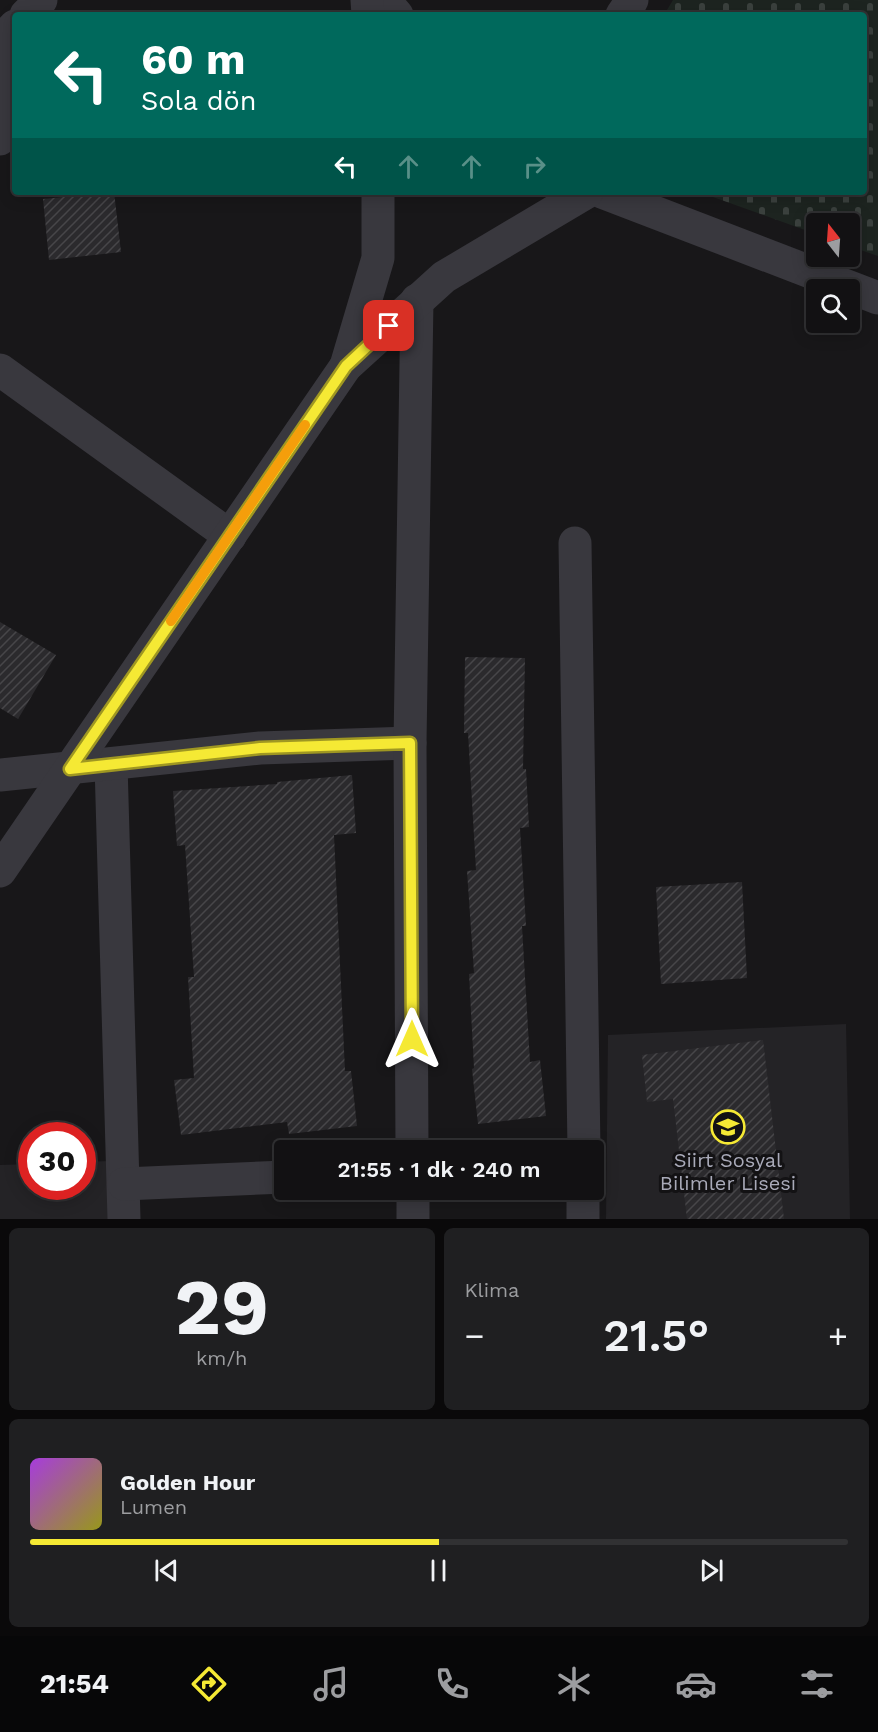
<!DOCTYPE html>
<html lang="tr">
<meta charset="utf-8">
<style>
body{margin:0;font-family:"Work Sans",sans-serif;background:#1f1f21;color:#f1f3f6;height:100vh;display:flex;flex-direction:column;font-size:22px;white-space:nowrap}
*{box-sizing:border-box;margin:0}
p{font-size:20px;color:#9c9da0}
.icon{flex:none;width:33px;height:33px;fill:none;stroke:currentColor;stroke-width:2;stroke-linecap:round;stroke-linejoin:round}
.map{position:relative;height:1219px;overflow:hidden}
.details{display:flex;flex-direction:column;gap:9px;padding:9px;background:#0a090a;flex:1}
.details>*{flex:none}
.guide{position:absolute;left:12px;top:12px;width:855px;height:183px;border-radius:6px;box-shadow:0 3px 15px #0003,0 0 0 2px #313133;background:#00695c;color:#fff;overflow:hidden}
.needle{width:39px;rotate:343deg}
.fabs{position:absolute;left:806px;top:213px;display:grid;gap:12px}
.fabs a{display:grid;place-items:center;width:54px;height:54px;border-radius:6px;background:#121113;box-shadow:0 3px 15px #0003,0 0 0 2px #313133;font-size:30px}
.speed{position:absolute;left:18px;top:1122px;display:flex;gap:12px;font-size:30px;font-weight:700;text-align:center}
.speed>*{display:grid;place-content:center;width:78px;height:78px;border-radius:50%;background:#121113;box-shadow:0 3px 15px #0003,0 0 0 2px #313133;line-height:1}
.speed .limit{border:9px solid #d22;background:#fff;color:#111}
.pin{position:absolute;display:grid;place-items:center;width:51px;height:51px;color:#fff;margin:-26px;border-radius:12px;box-shadow:0 3px 9px #0006}
.me{position:absolute;width:66px;margin:-33px;rotate:0deg;stroke-linejoin:round;filter:drop-shadow(0 0 4px #0008)}
.turn{display:flex;align-items:center;gap:21px;height:126px;padding:0 30px;font-size:27px}
.turn .icon{width:78px;height:78px;stroke-width:2.5}
.turn b{display:block;font-size:42px;line-height:51px}
.lanes{display:flex;align-items:center;height:57px;padding:0 30px;background:#0003;justify-content:center;gap:30px;direction:ltr}
.lanes .off{opacity:.35}
.big{font-size:45px;font-weight:600;line-height:1.1}
.details .widget{flex:1;display:flex;flex-direction:column;justify-content:center;gap:9px;min-width:0;padding:0 21px;border-radius:9px;background:#1f1f21}
.details .dial{align-items:center;gap:0}
.dial b{font-size:78px;line-height:1}
.song{display:flex;align-items:center;gap:18px}
.cover{width:72px;height:72px;border-radius:9px;background:linear-gradient(135deg,hsl(280 70% 55%),hsl(60 70% 35%))}
.played{height:6px;border-radius:3px;background:linear-gradient(90deg,#f5e934 50%,#313133 50%)}
.keys{display:flex;justify-content:space-around;direction:ltr}
.heat{display:flex;justify-content:space-between;align-items:center;font-size:33px;direction:ltr}
.details .tiles{flex:1;display:grid;gap:9px;grid-template-columns:1fr 1fr}
.widget:last-child{grid-column:span 2}
.trip{position:absolute;left:274px;top:1140px;width:330px;height:60px;border-radius:6px;background:#121113;box-shadow:0 3px 15px #0003,0 0 0 2px #313133;font-weight:600;line-height:60px;text-align:center}
.tab-bar{display:flex;height:96px;justify-content:space-around;align-items:center;background:#070708;color:#9c9da0}
.tab-bar .icon{width:42px;height:42px}
.tab-bar .current{color:#f5e934}
.tab-bar b{font-size:27px;color:#f1f3f6}
.map>svg:first-child{display:block}
.built{fill:#242326}
.cemetery{fill:url(#cemetery-stones)}
.building{fill:url(#building-hatch)}
.lines{fill:none;stroke-linecap:round;stroke-linejoin:round}
.minor{stroke:#39383e;stroke-width:33}
.tertiary{stroke:#39383e;stroke-width:33}
.route-casing{stroke:#9f9722;stroke-width:15}
.route{stroke:#f5e934;stroke-width:10}
.slow{stroke:#f59e0b;stroke-width:10}
.labels{text-anchor:middle;stroke-width:6;stroke-linejoin:round;paint-order:stroke}
.poi-label{font-size:20px;fill:#a9aab9;stroke:#131214}
</style>
<div class="map">
<svg width="878" height="1219" viewBox="0 0 878 1219">
<defs>
<pattern id="cemetery-stones" width="16" height="16" patternUnits="userSpaceOnUse" patternTransform="scale(1.5)"><rect width="16" height="16" fill="#1d2420"/><path d="M2 7V4a2 2 0 0 1 4 0v3zM10 15v-3a2 2 0 0 1 4 0v3z" fill="#3b413e"/></pattern>
<pattern id="building-hatch" width="6" height="6" patternUnits="userSpaceOnUse" patternTransform="scale(1.5)"><rect width="6" height="6" fill="#2b2a2d"/><path d="M-1 1l2-2M0 6l6-6M5 7l2-2" fill="none" stroke="#474649"/></pattern>
</defs>
<rect width="100%" height="100%" fill="#181719"/>
<g class="built">
<polygon points="846,1024 850,1219 606,1219 608,1035"/>
<polygon points="109,1161 108,1219 0,1219 0,1165 31,1164 32,1186 82,1186 83,1162"/>
</g>
<polygon class="cemetery" points="673,0 878,0 878,256 849,246 849,224 816,224 816,234 699,192 864,192 864,15 664,15"/>
<g class="building">
<polygon points="114,192 121,252 49,260 43,199"/>
<polygon points="0,622 56,655 18,719 0,708"/>
<polygon points="465,657 525,658 523,769 526,769 529,827 520,828 526,926 522,926 530,1062 540,1060 546,1116 478,1124 472,1069 474,1068 469,974 474,973 467,871 476,870 468,733 464,733"/>
<polygon points="352,775 356,833 334,835 345,1071 351,1071 357,1126 289,1134 287,1122 181,1135 174,1080 194,1078 188,977 194,977 185,845 177,846 173,791 277,784 277,782"/>
<polygon points="742,882 747,978 661,984 656,887"/>
<polygon points="763,1040 784,1219 687,1219 673,1099 647,1102 642,1055"/>
</g>
<g class="lines">
<g class="minor">
<polyline points="384,0 397,15"/>
<polyline points="26,15 41,0"/>
<polyline points="622,15 632,0"/>
<polyline points="0,139 8,33 15,26"/>
<polyline points="602,192 878,298"/>
<polyline points="0,370 230,536"/>
<polyline points="575,543 584,1150"/>
<polyline points="111,764 124,1219"/>
<polyline points="0,775 260,748 410,743"/>
<polyline points="412,1150 410,743 417,300"/>
<polyline points="124,1184 285,1177"/>
<polyline points="413,1190 413,1219"/>
<polyline points="583,1219 583,1190"/>
</g>
<g class="tertiary">
<polyline points="367,0 368,15"/>
<polyline points="378,192 378,258 346,366 444,277 587,192"/>
<polyline points="0,871 346,366"/>
</g>
</g>
<g class="lines">
<g class="route-casing">
<polyline id="route" points="389,326 346,366 70,769 260,748 410,743 412,1039"/>
</g>
<use href="#route" class="route"/>
<polyline class="slow" points="171,621 305,425"/>
</g>
<defs>
<g id="school-ring" transform="scale(1.725)"><circle r="9.5" fill="#131214" stroke="#f5e934" stroke-width="1.5"/><path d="M0-5L7-2L0 1L-7-2ZM-4 1L0 2.5L4 1V4Q0 6-4 4Z" fill="#f5e934"/></g>
</defs>
<g fill-rule="evenodd">
<use href="#school-ring" x="728" y="1127"/>
</g>
<g class="labels">
<g class="poi-label">
<text x="728" y="1167">Siirt Sosyal<tspan x="728" dy="23">Bilimler Lisesi</tspan></text>
</g>
</g>
</svg>
<div class="fabs">
<a><svg class="needle" viewBox="-14 -14 28 28"><path d="M0-13l5 13h-10z" fill="#e53935"/><path d="M0 13l5-13h-10z" fill="#9c9da0"/></svg></a>
<a><svg class="icon" aria-label="search" viewBox="0 0 24 24"><circle cx="10" cy="10" r="6"/><path d="M15 15l6 6"/></svg></a>
</div>
<div class="speed"><div class="limit">30</div></div>
<div class="pin" style="left:389px;top:326px;background:#d93025"><svg class="icon" aria-label="arrive" viewBox="0 0 24 24"><path d="M6 21V4h12l-3 4 3 4H6"/></svg></div>
<svg class="me" style="left:412px;top:1039px" viewBox="-20 -20 40 40"><path d="M0-17L14 15 0 8-14 15z" fill="#f5e934" stroke="#fff" stroke-width="4"/></svg>
<div class="trip">21:55 · 1 dk · 240 m</div>
<div class="guide">
<div class="turn"><svg class="icon" aria-label="left" viewBox="0 0 24 24"><path d="M17 20v-9H6M10 6l-5 5 5 5"/></svg><div><b>60 m</b>Sola dön</div></div>
<div class="lanes"><svg class="icon" aria-label="left" viewBox="0 0 24 24"><path d="M17 20v-9H6M10 6l-5 5 5 5"/></svg><svg class="icon off" aria-label="ahead" viewBox="0 0 24 24"><path d="M12 20V5M6 11l6-6 6 6"/></svg><svg class="icon off" aria-label="ahead" viewBox="0 0 24 24"><path d="M12 20V5M6 11l6-6 6 6"/></svg><svg class="icon off" aria-label="right" viewBox="0 0 24 24"><path d="M7 20v-9h11M14 6l5 5-5 5"/></svg></div>
</div>
</div>
<section class="details">
<div class="tiles">
<div class="widget dial"><b>29</b><p>km/h</p></div>
<div class="widget"><p>Klima</p>
<div class="heat"><a>−</a><b class="big">21.5°</b><a>+</a></div>
</div>
<div class="widget">
<div class="song"><i class="cover"></i><div><b>Golden Hour</b><p>Lumen</p></div></div>
<div class="played"></div>
<div class="keys"><svg class="icon" aria-label="previous" viewBox="0 0 24 24"><path d="M18 5L8 12l10 7zM5 5v14"/></svg><svg class="icon" aria-label="pause" viewBox="0 0 24 24"><path d="M8 5v14M16 5v14"/></svg><svg class="icon" aria-label="next" viewBox="0 0 24 24"><path d="M6 5l10 7-10 7zM19 5v14"/></svg></div>
</div>
</div>
</section>
<nav class="tab-bar">
<b>21:54</b>
<svg class="icon current" aria-label="directions" viewBox="0 0 24 24"><path d="M12 3l9 9-9 9-9-9zM9 14v-3h6M13 9l2 2-2 2"/></svg>
<svg class="icon" aria-label="music" viewBox="0 0 24 24"><path d="M9 18V5l10-2v13"/><circle cx="6" cy="18" r="3"/><circle cx="16" cy="16" r="3"/></svg>
<svg class="icon" aria-label="phone" viewBox="0 0 24 24"><path d="M5 4h4l2 5-3 2q2 4 5 5l2-3 5 2v4C11 20 4 13 5 4z"/></svg>
<svg class="icon" aria-label="climate" viewBox="0 0 24 24"><path d="M12 3v18M4 7l16 10M4 17L20 7"/></svg>
<svg class="icon" aria-label="car" viewBox="0 0 24 24"><path d="M5 17H2v-5l4-1 3-4h7l3 4 3 1v5h-3M9 17h6M6 11h13"/><circle cx="7" cy="17" r="2"/><circle cx="17" cy="17" r="2"/></svg>
<svg class="icon" aria-label="filters" viewBox="0 0 24 24"><path d="M4 7h16M4 17h16"/><circle cx="9" cy="7" r="2"/><circle cx="15" cy="17" r="2"/></svg>
</nav>
